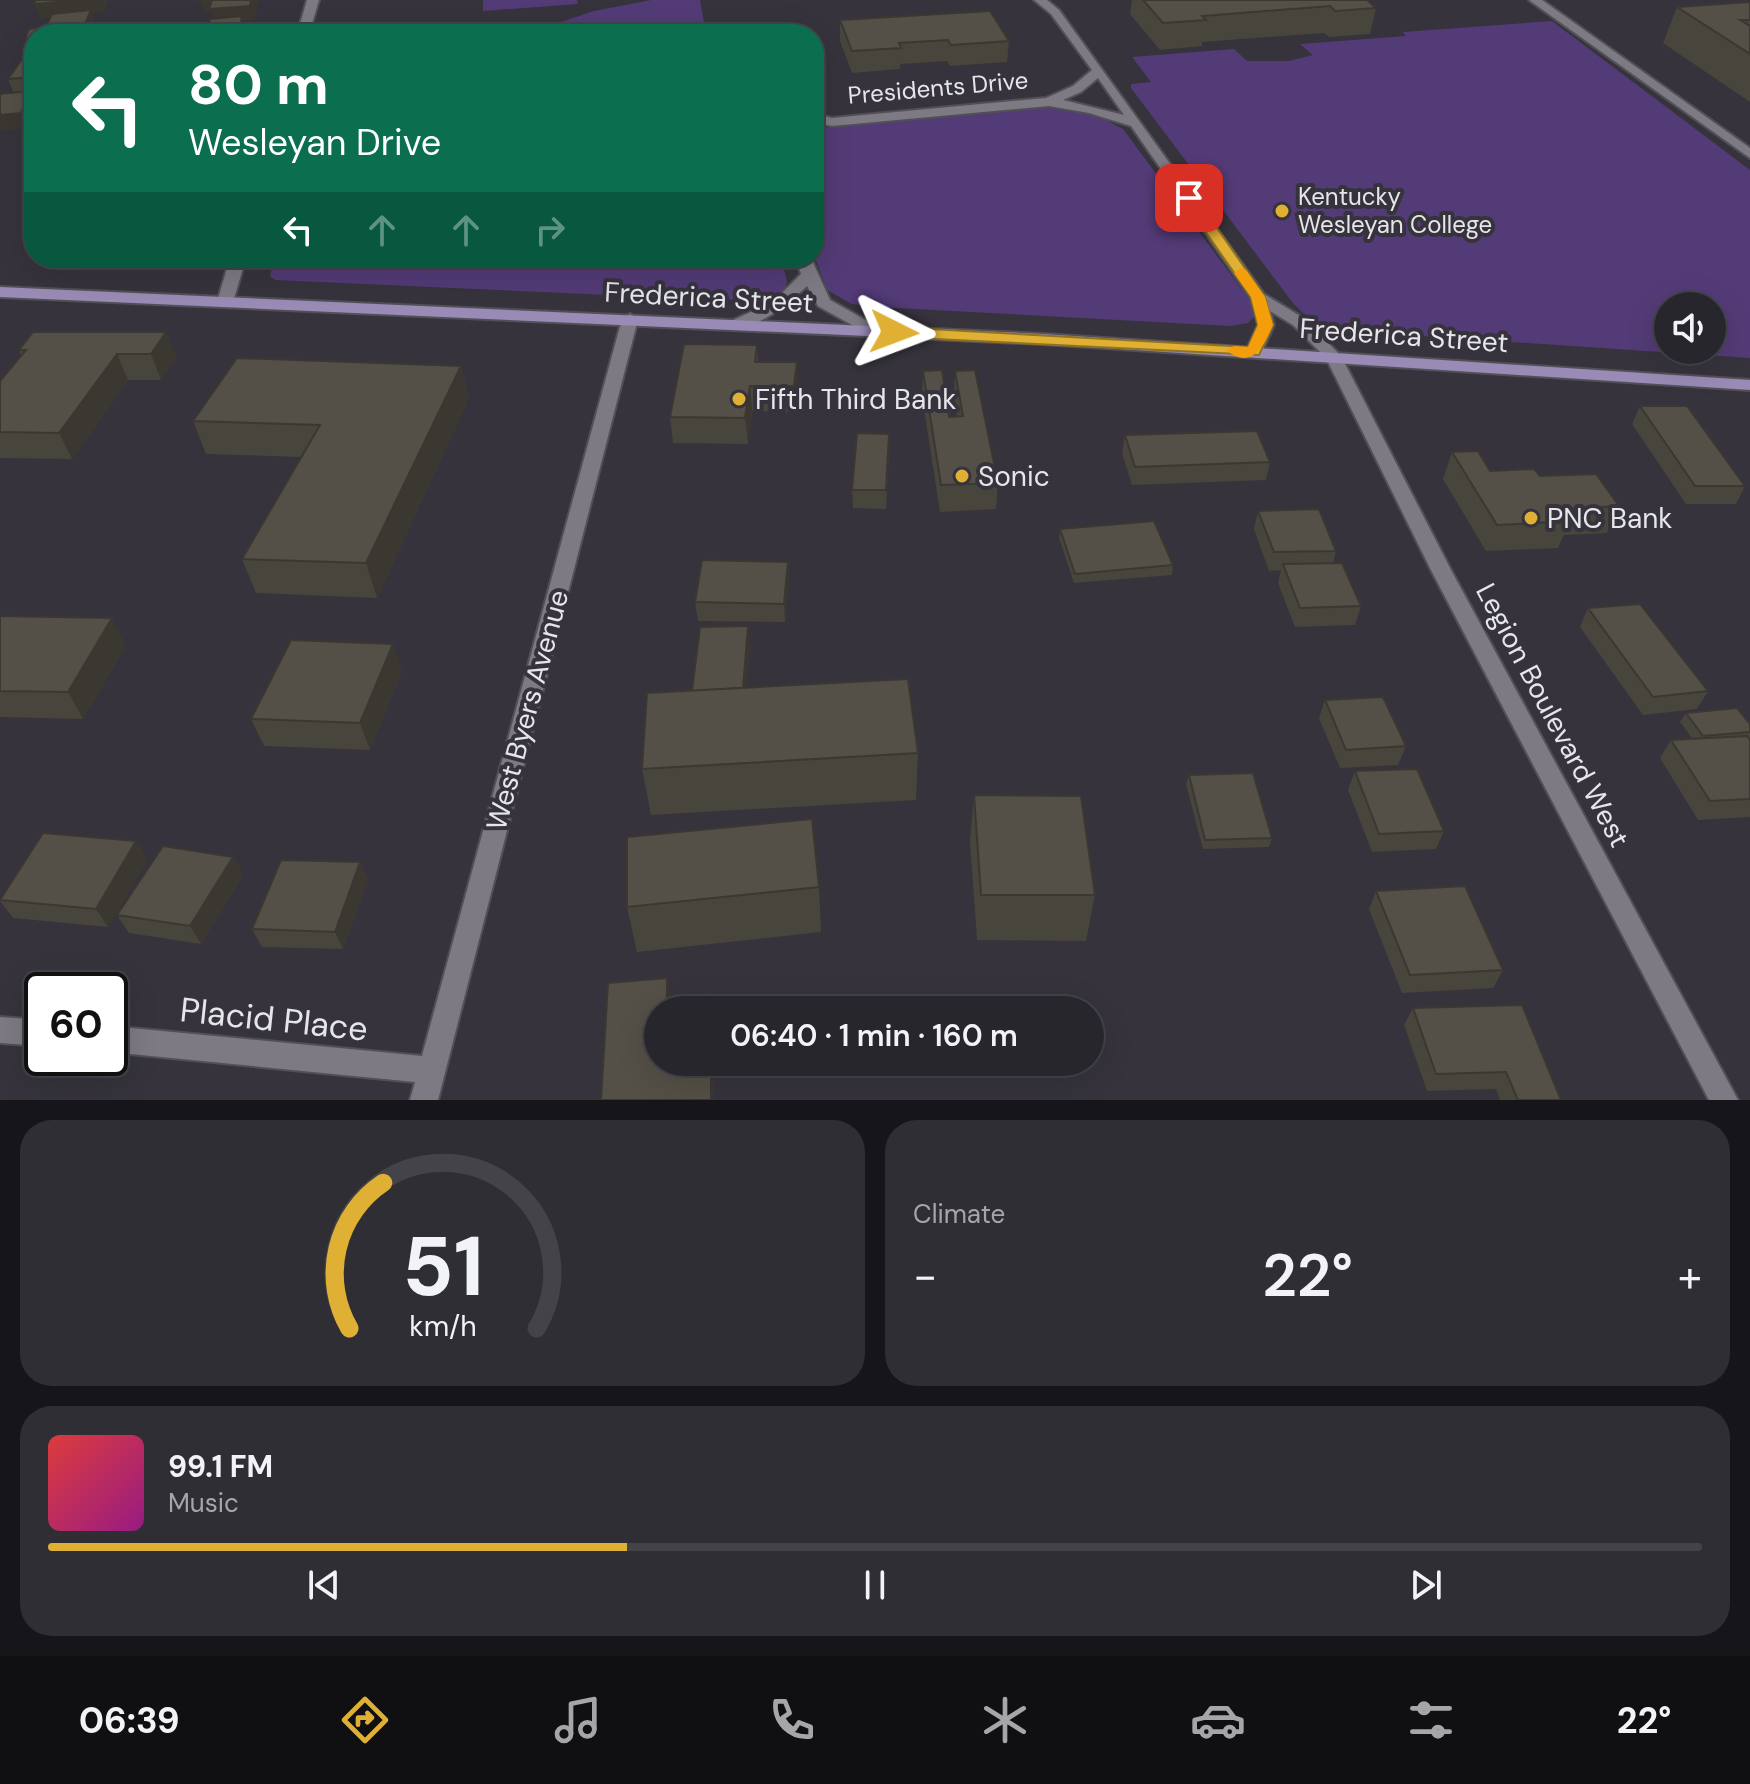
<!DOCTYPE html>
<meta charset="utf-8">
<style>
body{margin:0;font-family:"DM Sans",sans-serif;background:#302e35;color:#f1f3f6;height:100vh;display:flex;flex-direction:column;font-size:30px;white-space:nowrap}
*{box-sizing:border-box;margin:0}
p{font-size:26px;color:#a5a5aa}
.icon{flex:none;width:44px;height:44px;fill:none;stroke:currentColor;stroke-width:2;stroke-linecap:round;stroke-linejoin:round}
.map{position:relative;height:1100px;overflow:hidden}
.drawer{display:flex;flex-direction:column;gap:20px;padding:20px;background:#161519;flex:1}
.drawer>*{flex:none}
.banner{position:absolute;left:24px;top:24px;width:800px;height:244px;border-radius:32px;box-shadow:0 8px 32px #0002,0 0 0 2px #444349;background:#0b6e4f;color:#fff;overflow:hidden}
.buttons{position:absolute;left:1654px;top:292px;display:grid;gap:16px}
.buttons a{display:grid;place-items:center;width:72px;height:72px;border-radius:50%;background:#28262d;box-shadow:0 8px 32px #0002,0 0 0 2px #444349;font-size:40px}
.speed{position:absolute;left:24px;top:972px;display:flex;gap:16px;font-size:40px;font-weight:700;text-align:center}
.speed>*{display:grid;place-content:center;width:104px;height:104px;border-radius:50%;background:#28262d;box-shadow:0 8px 32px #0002,0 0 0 2px #444349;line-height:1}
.speed .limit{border:4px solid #111;border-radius:12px;background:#fff;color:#111}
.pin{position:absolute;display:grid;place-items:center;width:68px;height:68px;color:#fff;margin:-34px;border-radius:16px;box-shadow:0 4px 12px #0006}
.me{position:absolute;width:88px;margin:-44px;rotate:93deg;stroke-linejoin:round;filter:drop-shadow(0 0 6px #0008)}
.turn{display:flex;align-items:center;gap:28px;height:168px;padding:0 32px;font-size:36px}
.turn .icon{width:104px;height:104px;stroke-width:2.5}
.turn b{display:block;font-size:56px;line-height:68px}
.lanes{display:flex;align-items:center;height:76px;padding:0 32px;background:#0003;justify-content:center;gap:40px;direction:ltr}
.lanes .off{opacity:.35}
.big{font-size:60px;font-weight:600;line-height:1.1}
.drawer .widget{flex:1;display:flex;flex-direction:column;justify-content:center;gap:12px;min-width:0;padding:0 28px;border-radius:32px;background:#302e35}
.drawer .dial{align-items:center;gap:0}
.dial svg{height:208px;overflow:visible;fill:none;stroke:#444349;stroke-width:7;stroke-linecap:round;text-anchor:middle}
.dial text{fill:#f1f3f6;stroke:none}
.song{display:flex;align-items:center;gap:24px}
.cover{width:96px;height:96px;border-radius:12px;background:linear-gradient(135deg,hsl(0 70% 55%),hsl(310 70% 35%))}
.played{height:8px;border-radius:4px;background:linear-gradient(90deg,#dfb034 35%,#444349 35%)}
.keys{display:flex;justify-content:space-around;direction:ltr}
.heat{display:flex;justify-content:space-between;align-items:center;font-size:44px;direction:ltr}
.drawer .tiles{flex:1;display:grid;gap:20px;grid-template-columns:1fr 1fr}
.widget:last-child{grid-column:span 2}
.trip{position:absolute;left:644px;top:996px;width:460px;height:80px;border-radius:40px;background:#28262d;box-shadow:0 8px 32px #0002,0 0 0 2px #444349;font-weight:600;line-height:80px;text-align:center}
.menu{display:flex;height:128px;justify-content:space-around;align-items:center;background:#100f12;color:#a5a5aa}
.menu .icon{width:56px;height:56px}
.menu .on{color:#dfb034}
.menu b{font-size:36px;color:#f1f3f6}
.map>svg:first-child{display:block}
.green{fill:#533b77;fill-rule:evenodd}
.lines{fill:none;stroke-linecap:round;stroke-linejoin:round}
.minor-casing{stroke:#525057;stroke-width:4}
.major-casing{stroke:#525057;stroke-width:4}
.minor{fill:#7e7a84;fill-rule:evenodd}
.major{fill:#9a8bb6;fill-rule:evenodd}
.wall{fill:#48453d}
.shaded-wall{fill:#3b3832}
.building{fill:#545047;stroke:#3b3832;stroke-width:2}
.route{fill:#dfb034;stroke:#917222;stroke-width:2}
.slow{fill:#f59e0b}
.poi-dot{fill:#dfb034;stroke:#36333c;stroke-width:3}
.labels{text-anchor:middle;stroke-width:8;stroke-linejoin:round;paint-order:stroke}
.far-street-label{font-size:24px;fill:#e6e5ea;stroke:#36333c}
.far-poi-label{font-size:24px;fill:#e6e5ea;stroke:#36333c;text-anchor:start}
.street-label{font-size:28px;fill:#e6e5ea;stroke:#36333c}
.poi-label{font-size:28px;fill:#e6e5ea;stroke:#36333c;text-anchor:start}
.near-street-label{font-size:34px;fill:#e6e5ea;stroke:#36333c}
</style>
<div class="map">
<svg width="1750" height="1100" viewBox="0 0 1750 1100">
<rect width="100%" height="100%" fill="#36333c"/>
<g class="green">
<polygon points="483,0 577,0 578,4 483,11"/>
<polygon points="651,0 700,0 706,34 525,34 594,11"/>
<path d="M1552,21l198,149v188l-415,-28 -29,-14 -13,-13 -162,-215v-4l20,-2 -19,-25 102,-8 13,12h42l24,-6 -13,-11 106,-8 -3,-4zM1712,306v44h-44v-44z"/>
<polygon points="1047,107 1100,117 1123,129 1249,299 1254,317 1248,323 1230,326 878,307 852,304 827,290 814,255 814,131 841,124"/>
<polygon points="275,258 781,258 787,281 784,294 771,301 679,298 680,293 656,291 654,297 275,280 270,276"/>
</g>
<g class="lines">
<g class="minor-casing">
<g id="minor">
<polygon points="307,0 319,0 309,34 297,34"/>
<path d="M1034,0h13l12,10 205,284 41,25 36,37 110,214 287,530h-29l-278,-530 -105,-212 -33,-33 -23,-14 4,14 -12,26 -2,4h-12l-2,-4 12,-26 -8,-28 -119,-171 -42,-13 -40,-7 -217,20 -18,-4v-8l18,4 214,-20 27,-12 19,-16 -41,-56zM1098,78l26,37 -61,-15 18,-8z"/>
<polygon points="1529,0 1542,0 1750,148 1750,158"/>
<polygon points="230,258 246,258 233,302 225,307 217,302"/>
<path d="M795,258h16l19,42 50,28v6h-12l-50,-28 -11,-20c-16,16 -54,47 -78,42v-6l45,-21 27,-27z"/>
<polygon points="630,314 638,319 438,1100 410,1100 415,1082 110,1052 110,1026 422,1056 622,319"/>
<polygon points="0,1017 42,1020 42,1046 0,1043"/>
</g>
</g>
<g class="major-casing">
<polygon id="major" points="0,287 1043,334 1750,380 1750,390 1043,344 0,297"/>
</g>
<use href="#minor" class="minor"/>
<use href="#major" class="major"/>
</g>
<g class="wall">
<polygon points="1132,0 1367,0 1376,8 1370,34 1329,37 1324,33 1202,42 1202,46 1160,50 1130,14"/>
<polygon points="1750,2 1750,102 1663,43 1677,7"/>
<polygon points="840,20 1009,41 1007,62 950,66 947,61 900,64 900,69 852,73 840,41"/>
<polygon points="34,55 34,93 30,93 34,102 34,112 28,128 8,79"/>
<polygon points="33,332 177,357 161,380 128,380 72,459 0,458 0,381 21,355 19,350"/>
<polygon points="757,345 758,362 798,388 796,412 752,411 748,444 673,443 670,417"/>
<polygon points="461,366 469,398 377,598 256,593 242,559 301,457 206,454 193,421"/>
<polygon points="923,371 949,417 957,417 954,396 955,371 998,483 996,509 940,512 922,396"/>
<polygon points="1640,406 1745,486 1736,504 1686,504 1632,424"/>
<polygon points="1125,435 1270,462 1266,480 1132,485 1122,453"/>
<polygon points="889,452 886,509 853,508 852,490"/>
<polygon points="1452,452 1490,471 1540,476 1619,506 1607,533 1564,535 1558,548 1486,551 1443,479"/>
<polygon points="1258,511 1336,551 1333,563 1361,606 1355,625 1295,627 1278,583 1281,570 1269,571 1254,529"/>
<polygon points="1060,529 1173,565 1172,575 1074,583 1059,538"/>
<polygon points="788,562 789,580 785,622 698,621 695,602"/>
<polygon points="1588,608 1708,691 1697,709 1643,715 1580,627"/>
<polygon points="0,616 126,645 83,719 0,717"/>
<polygon points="750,645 746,688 918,753 916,800 651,815 642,769 692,691"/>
<polygon points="402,671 370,750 264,746 251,719"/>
<polygon points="1325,700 1406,746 1398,765 1340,768 1319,718"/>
<polygon points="1686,713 1750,724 1750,817 1698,820 1660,758 1671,740 1692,738 1680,722"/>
<polygon points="1355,771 1444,831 1436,849 1372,852 1348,790"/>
<polygon points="1189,775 1272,838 1269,847 1203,849 1186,784"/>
<polygon points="974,795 1095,895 1086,941 977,940 970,841"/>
<polygon points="136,841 147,860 108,927 13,918 0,901 0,899"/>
<polygon points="233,857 243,875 201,944 129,933 117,915"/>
<polygon points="360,862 368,880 343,949 262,947 252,929"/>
<polygon points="819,887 821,932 637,952 627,907"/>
<polygon points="1376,891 1503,970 1493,988 1402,993 1369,909"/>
<polygon points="1413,1008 1561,1100 1500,1100 1496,1089 1427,1091 1404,1025"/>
</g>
<g class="shaded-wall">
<polygon points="80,0 107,0 108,3 104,12 92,13 96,25 92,34 64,34 89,14 40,18 34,4"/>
<polygon points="199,0 259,0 254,20 243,21 246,30 246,34 239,34 214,23 210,11 203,11"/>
<polygon points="34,37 34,52 31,52 25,38"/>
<polygon points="30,91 34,102 34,112 28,128 0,131 0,115"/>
<polygon points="166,332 177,357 161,380 151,354"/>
<polygon points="117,354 128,380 72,459 59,433"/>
<polygon points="797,362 798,388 796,412 794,386"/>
<polygon points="461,366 469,398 377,598 366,563"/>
<polygon points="750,386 752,411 748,444 745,418"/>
<polygon points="788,562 789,580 785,622 784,604"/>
<polygon points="112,618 126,645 83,719 68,692"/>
<polygon points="748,626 750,645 744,715 742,697"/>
<polygon points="393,644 402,671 370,750 360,723"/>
<polygon points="136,841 147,860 108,927 96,909"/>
<polygon points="233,857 243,875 201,944 190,926"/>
<polygon points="360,862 368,880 343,949 335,932"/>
<polygon points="667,978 671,996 671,1010 667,998"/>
<rect x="711" y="1062" width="3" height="38"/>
</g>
<g class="building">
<polygon points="36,0 80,0 34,4"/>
<polygon points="212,0 251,0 250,6 209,9"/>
<polygon points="1143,0 1367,0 1376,8 1335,11 1330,6 1202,16 1206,20 1163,23"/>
<polygon points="1750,2 1750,20 1740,20 1750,26 1750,54 1677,7"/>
<polygon points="91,10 81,33 34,34 34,37 25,38 29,29 46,27 52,14"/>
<polygon points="990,11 1009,41 951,45 948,40 899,43 901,48 852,51 840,20"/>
<polygon points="242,16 239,34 208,34 210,19"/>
<polygon points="25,55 34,55 34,77 8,79"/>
<polygon points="30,91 21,113 0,115 0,94"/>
<polygon points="33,332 166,332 151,354 117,354 59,433 0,432 0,381 26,350 19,350"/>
<polygon points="684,344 757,345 755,362 797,362 794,386 750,386 745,418 670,417"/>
<polygon points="237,358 461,366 366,563 242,559 320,425 193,421"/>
<polygon points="942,370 949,417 963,416 955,371 975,370 998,483 941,485 923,371"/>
<polygon points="1640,406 1687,406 1745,486 1695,486"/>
<polygon points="1257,431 1270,462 1135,467 1125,435"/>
<polygon points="857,433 889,434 886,490 852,490"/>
<polygon points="1478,451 1490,471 1534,469 1540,476 1596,474 1619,506 1562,509 1570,521 1497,525 1452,452"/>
<polygon points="1319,509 1336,551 1274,552 1258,511"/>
<polygon points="1154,521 1173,565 1075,574 1060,529"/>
<polygon points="702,560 788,562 784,604 695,602"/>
<polygon points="1342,563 1361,606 1300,608 1283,564"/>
<polygon points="1640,604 1708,691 1653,697 1588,608"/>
<polygon points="0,616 112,618 68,692 0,691"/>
<polygon points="748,626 743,688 692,691 700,627"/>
<polygon points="291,640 393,644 360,723 251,719"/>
<polygon points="908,679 918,753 642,769 647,693"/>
<polygon points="1383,697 1406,746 1346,750 1325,700"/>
<polygon points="1737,708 1750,724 1750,732 1703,736 1686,713"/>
<polygon points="1747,736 1750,740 1750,799 1710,801 1671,740"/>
<polygon points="1417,769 1444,831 1379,834 1355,771"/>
<polygon points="1253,773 1272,838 1205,840 1189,775"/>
<polygon points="974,795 1081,796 1095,895 981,895"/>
<polygon points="812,819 819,887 627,907 627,837"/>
<polygon points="43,833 136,841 96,909 0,900"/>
<polygon points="163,846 233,857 190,926 117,915"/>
<polygon points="281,860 360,862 335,932 252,929"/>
<polygon points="1465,886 1503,970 1410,975 1376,891"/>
<polygon points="667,978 667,998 711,994 711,1010 658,1010 658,1062 711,1062 711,1100 601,1100 608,983"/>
<polygon points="1522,1005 1561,1100 1518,1100 1506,1072 1436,1074 1413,1008"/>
</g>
<polygon class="route" points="1189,194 1194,195 1265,297 1273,325 1259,355 894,337 886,332 894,327 1248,347 1258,325 1251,297 1182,198"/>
<path class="slow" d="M1241,268l5,2 19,27 8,28c-9,21 -21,46 -47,25l8,-4 14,1 10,-22 -7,-28 -17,-24z"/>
<g class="poi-dot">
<circle cx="1282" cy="211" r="8"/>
<circle cx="739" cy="399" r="8"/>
<circle cx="962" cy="476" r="8"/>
<circle cx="1531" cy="518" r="8"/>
</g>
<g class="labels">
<g class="far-street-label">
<text transform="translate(938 88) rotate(-5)" y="8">Presidents Drive</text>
</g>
<g class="far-poi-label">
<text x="1298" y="205">Kentucky<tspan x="1298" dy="28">Wesleyan College</tspan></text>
</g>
<g class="street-label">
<text transform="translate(709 297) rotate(3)" y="10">Frederica Street</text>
<text transform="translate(1404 335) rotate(4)" y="10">Frederica Street</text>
<text transform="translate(527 710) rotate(-75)" y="10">West Byers Avenue</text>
<text transform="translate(1553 715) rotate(62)" y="10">Legion Boulevard West</text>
</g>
<g class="poi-label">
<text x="755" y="409">Fifth Third Bank</text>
<text x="978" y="486">Sonic</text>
<text x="1547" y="528">PNC Bank</text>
</g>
<g class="near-street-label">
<text transform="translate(274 1019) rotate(6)" y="12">Placid Place</text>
</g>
</g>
</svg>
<div class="buttons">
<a><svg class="icon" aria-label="sound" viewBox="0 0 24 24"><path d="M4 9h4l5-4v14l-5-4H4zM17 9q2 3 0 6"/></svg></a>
</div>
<div class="speed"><div class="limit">60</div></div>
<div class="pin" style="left:1189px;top:198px;background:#d93025"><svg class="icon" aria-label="arrive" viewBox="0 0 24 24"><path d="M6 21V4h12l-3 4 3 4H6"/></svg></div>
<svg class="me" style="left:894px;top:332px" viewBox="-20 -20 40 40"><path d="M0-17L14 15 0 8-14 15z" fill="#dfb034" stroke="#fff" stroke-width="4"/></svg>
<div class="trip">06:40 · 1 min · 160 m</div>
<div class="banner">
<div class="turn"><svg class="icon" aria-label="left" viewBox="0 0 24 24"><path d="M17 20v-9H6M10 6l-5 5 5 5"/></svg><div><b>80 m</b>Wesleyan Drive</div></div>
<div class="lanes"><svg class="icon" aria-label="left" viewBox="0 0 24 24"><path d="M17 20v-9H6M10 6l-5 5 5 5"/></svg><svg class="icon off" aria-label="ahead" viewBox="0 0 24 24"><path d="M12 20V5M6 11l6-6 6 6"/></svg><svg class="icon off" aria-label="ahead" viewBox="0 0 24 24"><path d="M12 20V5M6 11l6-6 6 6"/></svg><svg class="icon off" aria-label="right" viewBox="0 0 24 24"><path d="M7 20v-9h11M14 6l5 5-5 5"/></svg></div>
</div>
</div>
<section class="drawer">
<div class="tiles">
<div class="widget dial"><svg viewBox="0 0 100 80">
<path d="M14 69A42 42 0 1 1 86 69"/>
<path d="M14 69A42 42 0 0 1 27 13" stroke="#dfb034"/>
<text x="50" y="56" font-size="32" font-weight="700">51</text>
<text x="50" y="72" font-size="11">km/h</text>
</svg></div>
<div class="widget"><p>Climate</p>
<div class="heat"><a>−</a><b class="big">22°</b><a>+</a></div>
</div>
<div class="widget">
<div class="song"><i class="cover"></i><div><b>99.1 FM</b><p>Music</p></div></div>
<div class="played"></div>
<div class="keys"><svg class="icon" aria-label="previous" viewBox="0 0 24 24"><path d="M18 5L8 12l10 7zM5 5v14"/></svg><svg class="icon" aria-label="pause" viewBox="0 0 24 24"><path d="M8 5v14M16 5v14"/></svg><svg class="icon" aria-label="next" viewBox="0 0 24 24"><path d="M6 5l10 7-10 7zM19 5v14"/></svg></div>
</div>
</div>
</section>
<nav class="menu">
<b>06:39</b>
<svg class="icon on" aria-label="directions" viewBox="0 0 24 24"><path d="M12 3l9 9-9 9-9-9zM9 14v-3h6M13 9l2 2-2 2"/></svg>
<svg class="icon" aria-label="music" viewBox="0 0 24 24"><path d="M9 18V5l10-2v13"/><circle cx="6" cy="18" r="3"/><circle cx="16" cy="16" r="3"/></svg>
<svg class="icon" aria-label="phone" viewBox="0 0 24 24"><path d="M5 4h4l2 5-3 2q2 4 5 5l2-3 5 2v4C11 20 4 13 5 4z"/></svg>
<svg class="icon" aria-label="climate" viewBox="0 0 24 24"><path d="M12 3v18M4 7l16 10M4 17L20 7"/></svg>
<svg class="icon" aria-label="car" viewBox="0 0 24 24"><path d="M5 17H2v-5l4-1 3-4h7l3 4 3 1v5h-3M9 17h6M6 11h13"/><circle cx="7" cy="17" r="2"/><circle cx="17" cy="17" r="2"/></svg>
<svg class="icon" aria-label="filters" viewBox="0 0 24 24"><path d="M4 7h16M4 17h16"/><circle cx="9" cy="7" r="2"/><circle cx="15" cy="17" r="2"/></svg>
<b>22°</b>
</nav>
